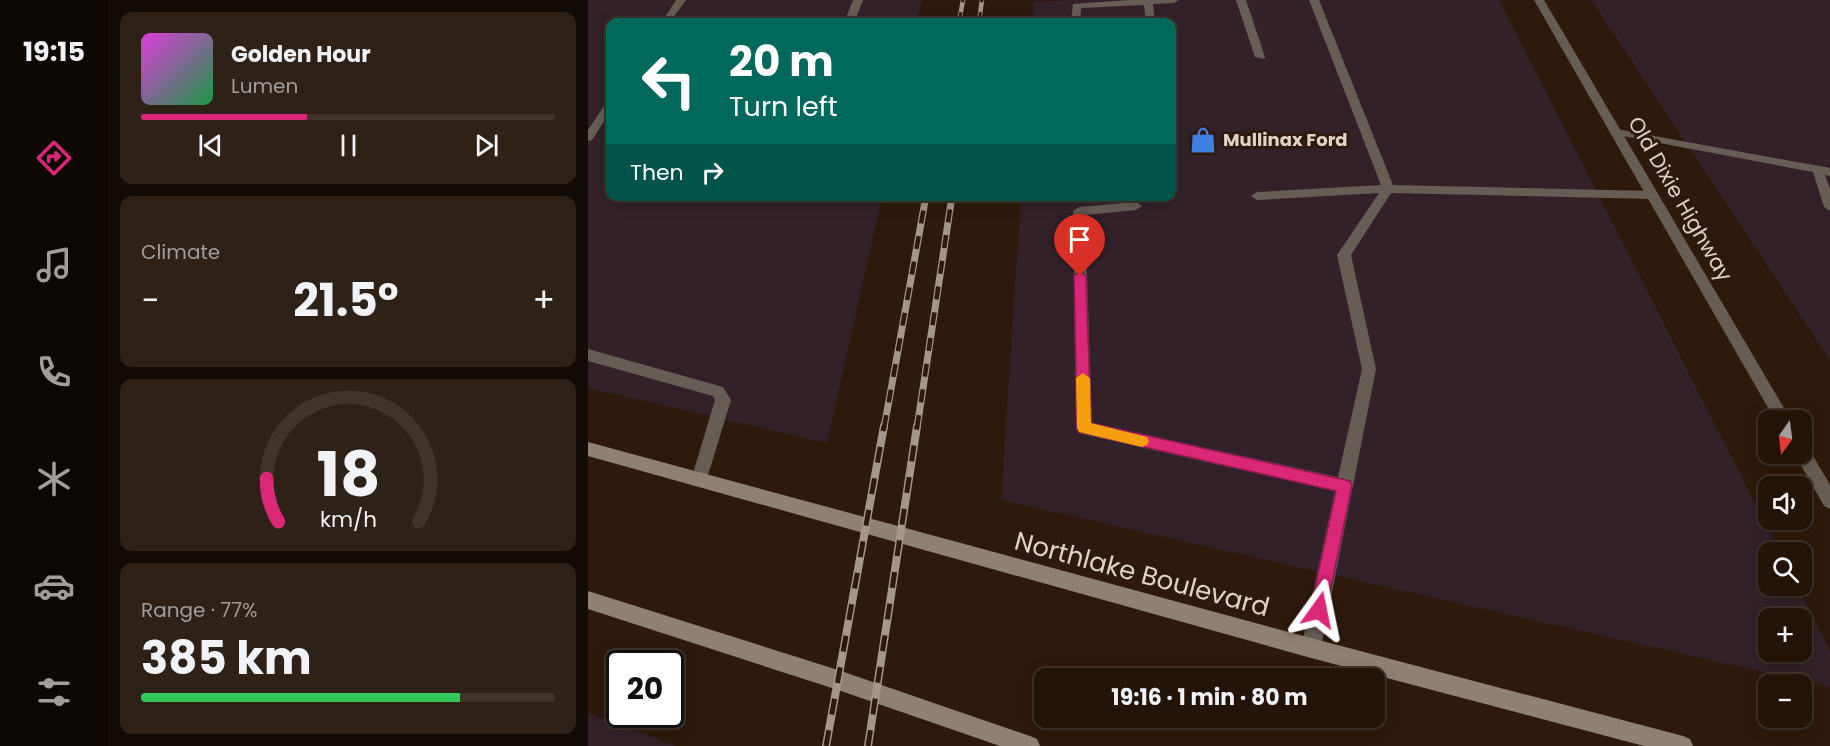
<!DOCTYPE html>
<meta charset="utf-8">
<style>
body{margin:0;font-family:Poppins,sans-serif;background:#2e2117;color:#f1f3f6;height:100vh;display:flex;flex-direction:column;font-size:22px;white-space:nowrap}
*{box-sizing:border-box;margin:0}
p{font-size:20px;color:#a29e9c}
.icon{flex:none;width:33px;height:33px;fill:none;stroke:currentColor;stroke-width:2;stroke-linecap:round;stroke-linejoin:round}
.map{position:relative;flex:1;overflow:hidden}
.drawer{display:flex;flex-direction:column;gap:12px;padding:12px;background:#130b05;width:480px}
.drawer>*{flex:none}
.banner{position:absolute;left:18px;top:18px;width:570px;height:183px;border-radius:12px;box-shadow:0 3px 15px #0003,0 0 0 2px #3f332a;background:#00695c;color:#fff;overflow:hidden}
.needle{width:39px;rotate:194deg}
.tools{position:absolute;left:1170px;top:410px;display:grid;gap:12px}
.tools a{display:grid;place-items:center;width:54px;height:54px;border-radius:12px;background:#221409;box-shadow:0 3px 15px #0003,0 0 0 2px #3f332a;font-size:30px}
.speed{position:absolute;left:18px;top:650px;display:flex;gap:12px;font-size:30px;font-weight:700;text-align:center}
.speed>*{display:grid;place-content:center;width:78px;height:78px;border-radius:50%;background:#221409;box-shadow:0 3px 15px #0003,0 0 0 2px #3f332a;line-height:1}
.speed .limit{border:3px solid #111;border-radius:9px;background:#fff;color:#111}
.pin{position:absolute;display:grid;place-items:center;width:51px;height:51px;color:#fff;margin:-62px -26px;border-radius:50% 50% 50% 0;rotate:-45deg;box-shadow:0 0 6px #0007}
.pin .icon{rotate:45deg}
.me{position:absolute;width:66px;margin:-33px;rotate:12deg;stroke-linejoin:round;filter:drop-shadow(0 0 4px #0008)}
.turn{display:flex;align-items:center;gap:21px;height:126px;padding:0 24px;font-size:27px}
.turn .icon{width:78px;height:78px;stroke-width:2.5}
.turn b{display:block;font-size:42px;line-height:51px}
.then{display:flex;align-items:center;height:57px;padding:0 24px;background:#0003;gap:12px;font-size:22px}
.big{font-size:45px;font-weight:700;line-height:1.1}
.drawer .tile{flex:1;display:flex;flex-direction:column;justify-content:center;gap:9px;min-width:0;padding:0 21px;border-radius:12px;background:#2e2117}
.drawer .dial{align-items:center;gap:0}
.dial svg{height:156px;overflow:visible;fill:none;stroke:#3f332a;stroke-width:7;stroke-linecap:round;text-anchor:middle}
.dial text{fill:#f1f3f6;stroke:none}
.song{display:flex;align-items:center;gap:18px}
.cover{width:72px;height:72px;border-radius:9px;background:linear-gradient(135deg,hsl(300 70% 55%),hsl(140 70% 35%))}
.played{height:6px;border-radius:3px;background:linear-gradient(90deg,#db2777 40%,#3f332a 40%)}
.keys{display:flex;justify-content:space-around;direction:ltr}
.heat{display:flex;justify-content:space-between;align-items:center;font-size:33px;direction:ltr}
.charge{height:9px;border-radius:4px;background:linear-gradient(90deg,#34c759 77%,#3f332a 0)}
.trip{position:absolute;left:446px;top:668px;width:351px;height:60px;border-radius:12px;background:#221409;box-shadow:0 3px 15px #0003,0 0 0 2px #3f332a;font-weight:700;line-height:60px;text-align:center}
main{display:flex;flex:1;min-height:0}
.tab-bar{display:flex;flex-direction:column;width:108px;justify-content:space-around;align-items:center;background:#0e0804;color:#a29e9c}
.tab-bar .icon{width:42px;height:42px}
.tab-bar .on{color:#db2777}
.tab-bar b{font-size:27px;color:#f1f3f6}
.map>svg:first-child{display:block}
.commercial{fill:#322129;fill-rule:evenodd}
.lines{fill:none;stroke-linecap:round;stroke-linejoin:round}
.service{fill:#665d55;fill-rule:evenodd}
.minor{fill:#665d55;fill-rule:evenodd}
.tertiary{fill:#665d55;fill-rule:evenodd}
.secondary{fill:#8f8073;fill-rule:evenodd}
.rail-far2-casing{stroke:#a5968b;stroke-width:4.5}
.rail-far1-casing{stroke:#a5968b;stroke-width:7}
.rail-casing{stroke:#a5968b;stroke-width:8}
.rail-far2{stroke:#2e1a0c;stroke-width:3;stroke-dasharray:10;stroke-linecap:butt}
.rail-far1{stroke:#2e1a0c;stroke-width:4.5;stroke-dasharray:13;stroke-linecap:butt}
.rail{stroke:#2e1a0c;stroke-width:5;stroke-dasharray:16;stroke-linecap:butt}
.route{fill:#db2777;stroke:#8e194d;stroke-width:1.5}
.slow{fill:#f59e0b}
.labels{text-anchor:middle;stroke-width:6;stroke-linejoin:round;paint-order:stroke}
.far-poi-label{font-size:18px;font-weight:bold;fill:#dfd2c9;stroke:#2e1a0c;text-anchor:start}
.street-label{font-size:21px;fill:#dfd2c9;stroke:#2e1a0c}
.near-street-label{font-size:26px;fill:#dfd2c9;stroke:#2e1a0c}
</style>
<main>
<nav class="tab-bar">
<b>19:15</b>
<svg class="icon on" aria-label="directions" viewBox="0 0 24 24"><path d="M12 3l9 9-9 9-9-9zM9 14v-3h6M13 9l2 2-2 2"/></svg>
<svg class="icon" aria-label="music" viewBox="0 0 24 24"><path d="M9 18V5l10-2v13"/><circle cx="6" cy="18" r="3"/><circle cx="16" cy="16" r="3"/></svg>
<svg class="icon" aria-label="phone" viewBox="0 0 24 24"><path d="M5 4h4l2 5-3 2q2 4 5 5l2-3 5 2v4C11 20 4 13 5 4z"/></svg>
<svg class="icon" aria-label="climate" viewBox="0 0 24 24"><path d="M12 3v18M4 7l16 10M4 17L20 7"/></svg>
<svg class="icon" aria-label="car" viewBox="0 0 24 24"><path d="M5 17H2v-5l4-1 3-4h7l3 4 3 1v5h-3M9 17h6M6 11h13"/><circle cx="7" cy="17" r="2"/><circle cx="17" cy="17" r="2"/></svg>
<svg class="icon" aria-label="filters" viewBox="0 0 24 24"><path d="M4 7h16M4 17h16"/><circle cx="9" cy="7" r="2"/><circle cx="15" cy="17" r="2"/></svg>
</nav>
<section class="drawer">
<div class="tile">
<div class="song"><i class="cover"></i><div><b>Golden Hour</b><p>Lumen</p></div></div>
<div class="played"></div>
<div class="keys"><svg class="icon" aria-label="previous" viewBox="0 0 24 24"><path d="M18 5L8 12l10 7zM5 5v14"/></svg><svg class="icon" aria-label="pause" viewBox="0 0 24 24"><path d="M8 5v14M16 5v14"/></svg><svg class="icon" aria-label="next" viewBox="0 0 24 24"><path d="M6 5l10 7-10 7zM19 5v14"/></svg></div>
</div>
<div class="tile"><p>Climate</p>
<div class="heat"><a>−</a><b class="big">21.5°</b><a>+</a></div>
</div>
<div class="tile dial"><svg viewBox="0 0 100 80">
<path d="M14 69A42 42 0 1 1 86 69"/>
<path d="M14 69A42 42 0 0 1 8 47" stroke="#db2777"/>
<text x="50" y="56" font-size="32" font-weight="700">18</text>
<text x="50" y="72" font-size="11">km/h</text>
</svg></div>
<div class="tile"><p>Range · 77%</p><b class="big">385 km</b><div class="charge"></div></div>
</section>
<div class="map">
<svg width="1242" height="746" viewBox="0 0 1242 746">
<rect width="100%" height="100%" fill="#2e1a0c"/>
<g class="commercial">
<polygon points="0,0 334,0 329,22 22,22 22,196 294,197 239,443 0,388"/>
<path d="M485,0h426l281,552h-12v33h29l33,66v36l-829,-187 20,-303 151,-1v-174h-140l2,-20zM1180,618h34v33h-34z"/>
<polygon points="1003,0 1242,0 1242,360"/>
<polygon points="0,713 88,746 0,746"/>
</g>
<g class="lines">
<g class="service">
<polygon points="265,0 275,0 268,18 263,21 258,18"/>
<polygon points="541,0 591,0 586,3 565,4 567,22 558,22 556,5 493,8 492,22 483,22 485,4"/>
<polygon points="648,0 658,0 677,57 676,59 667,57"/>
<polygon points="721,0 731,0 805,185 1064,191 1070,195 1064,199 803,193 763,255 788,369 733,648 730,655 723,658 716,655 713,648 747,491 490,433 488,428 485,211 491,207 548,202 554,206 548,210 497,215 504,423 750,477 774,369 749,255 791,193 669,200 663,196 669,192 793,185"/>
<polygon points="1028,129 1242,168 1242,176 1237,175 1242,189 1242,211 1236,207 1225,172 1024,134 1024,130"/>
<polygon points="0,349 135,387 143,400 117,485 111,487 105,485 103,480 127,400 125,396 0,361"/>
</g>
<g class="minor">
<polygon points="88,0 98,0 82,22 74,22"/>
<polygon points="22,102 22,112 4,140 0,141 0,130 18,103"/>
</g>
<g class="tertiary">
<polygon points="946,0 956,0 1203,420 1187,420"/>
<polygon points="1214,445 1220,447 1242,485 1242,509 1236,506 1206,453 1214,453"/>
</g>
<g class="secondary">
<polygon points="0,442 723,638 1095,736 1102,739 1105,746 1056,746 723,658 0,456"/>
<polygon points="0,591 250,670 442,736 449,739 452,746 412,746 250,690 0,609"/>
</g>
<g class="rail-far2-casing">
<g id="rail-far2">
<polyline points="371,22 375,0"/>
<polyline points="391,22 394,0"/>
</g>
</g>
<g class="rail-far1-casing">
<g id="rail-far1">
<polyline points="296,428 338,196"/>
<polyline points="329,428 364,196"/>
</g>
</g>
<g class="rail-casing">
<g id="rail">
<polyline points="238,746 296,426"/>
<polyline points="280,746 329,426"/>
</g>
</g>
<use href="#rail-far2" class="rail-far2"/>
<use href="#rail-far1" class="rail-far1"/>
<use href="#rail" class="rail"/>
</g>
<polygon class="route" points="492,271 498,276 503,423 762,481 764,486 737,616 731,619 725,616 722,610 748,491 491,432 489,428 486,276"/>
<polygon class="slow" points="495,373 502,378 503,423 559,437 561,441 559,445 554,447 491,432 489,428 488,378"/>
<defs>
<g id="shop-bare" transform="scale(2.07)"><path d="M-5-2.5h2.3a2.7 3.5 0 0 1 5.4 0H5L5.5 6h-11ZM-1.5-2.5h3a1.5 2.3 0 0 0-3 0Z" fill="#3f7fe0" stroke="#2e1a0c" stroke-width="2.5" paint-order="stroke"/></g>
</defs>
<g fill-rule="evenodd">
<use href="#shop-bare" x="615" y="140"/>
</g>
<g class="labels">
<g class="far-poi-label">
<text x="635" y="146">Mullinax Ford</text>
</g>
<g class="street-label">
<text transform="translate(1092 199) rotate(60)" y="7">Old Dixie Highway</text>
</g>
<g class="near-street-label">
<text transform="translate(554 574) rotate(15)" y="9">Northlake Boulevard</text>
</g>
</g>
</svg>
<div class="tools">
<a><svg class="needle" viewBox="-14 -14 28 28"><path d="M0-13l5 13h-10z" fill="#e53935"/><path d="M0 13l5-13h-10z" fill="#a29e9c"/></svg></a>
<a><svg class="icon" aria-label="sound" viewBox="0 0 24 24"><path d="M4 9h4l5-4v14l-5-4H4zM17 9q2 3 0 6"/></svg></a>
<a><svg class="icon" aria-label="search" viewBox="0 0 24 24"><circle cx="10" cy="10" r="6"/><path d="M15 15l6 6"/></svg></a>
<a>+</a>
<a>−</a>
</div>
<div class="speed"><div class="limit">20</div></div>
<div class="pin" style="left:492px;top:276px;background:#d93025"><svg class="icon" aria-label="arrive" viewBox="0 0 24 24"><path d="M6 21V4h12l-3 4 3 4H6"/></svg></div>
<svg class="me" style="left:731px;top:610px" viewBox="-20 -20 40 40"><path d="M0-17L14 15 0 8-14 15z" fill="#db2777" stroke="#fff" stroke-width="4"/></svg>
<div class="trip">19:16 · 1 min · 80 m</div>
<div class="banner">
<div class="turn"><svg class="icon" aria-label="left" viewBox="0 0 24 24"><path d="M17 20v-9H6M10 6l-5 5 5 5"/></svg><div><b>20 m</b>Turn left</div></div>
<div class="then">Then<svg class="icon" aria-label="right" viewBox="0 0 24 24"><path d="M7 20v-9h11M14 6l5 5-5 5"/></svg></div>
</div>
</div>
</main>
